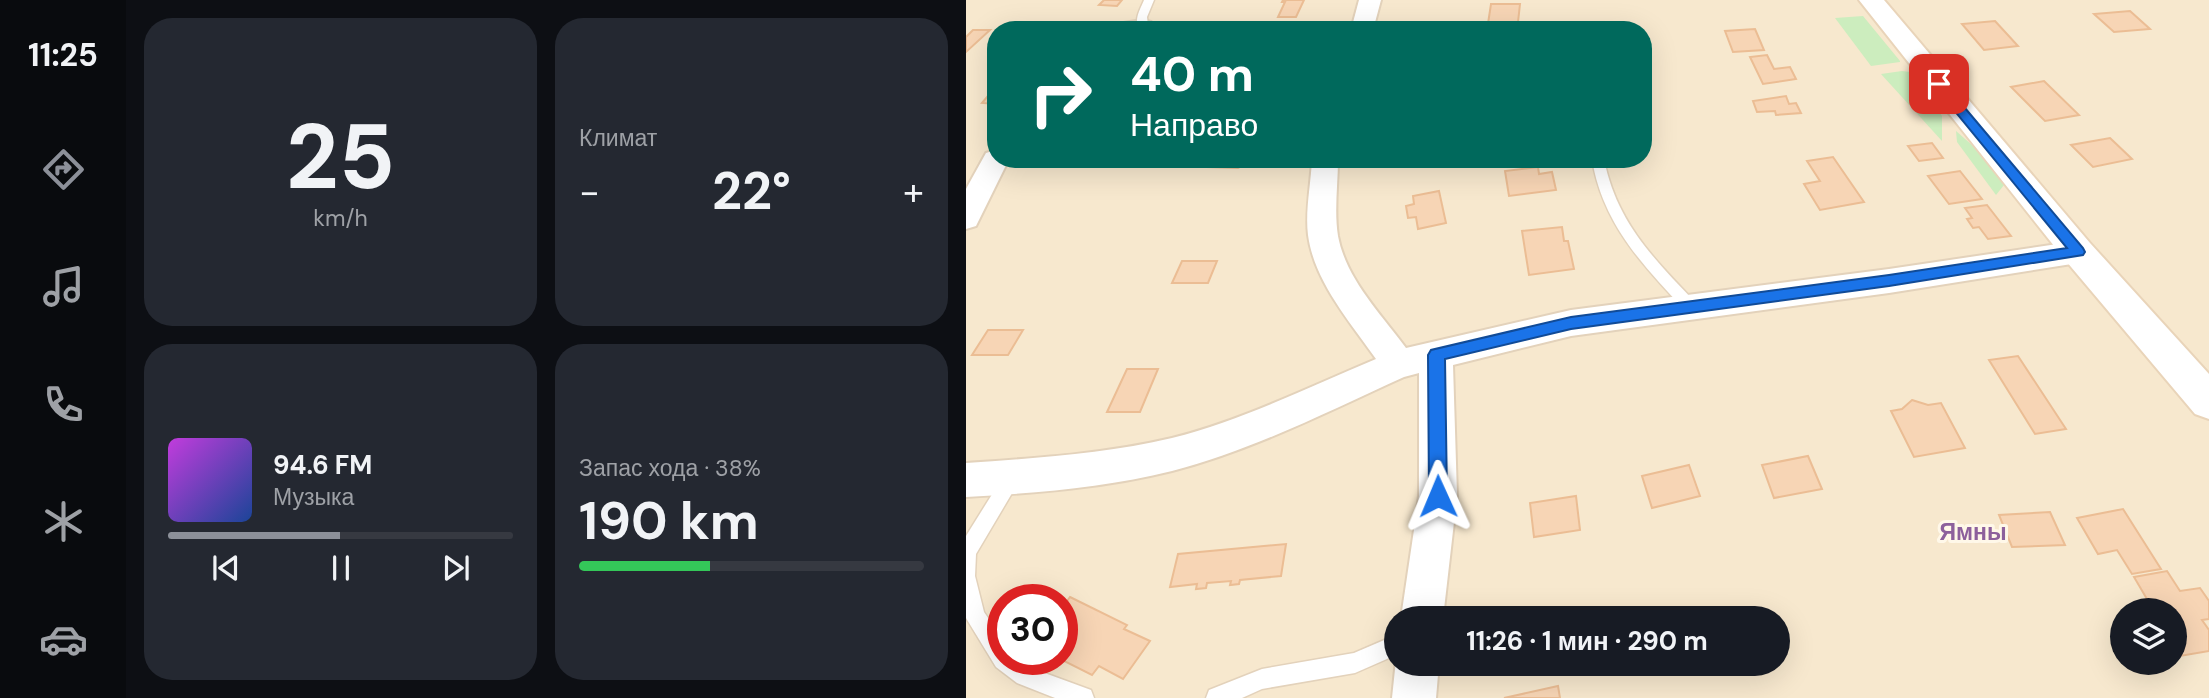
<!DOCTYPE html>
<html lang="ru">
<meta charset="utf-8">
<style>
body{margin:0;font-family:"DM Sans",sans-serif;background:#242831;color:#f1f3f6;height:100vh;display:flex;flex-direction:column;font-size:26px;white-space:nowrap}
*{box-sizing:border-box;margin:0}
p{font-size:23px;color:#9ea1a6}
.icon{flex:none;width:38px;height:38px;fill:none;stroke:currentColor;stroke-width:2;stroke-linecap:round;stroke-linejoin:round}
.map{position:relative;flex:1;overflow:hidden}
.panel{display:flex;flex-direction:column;gap:18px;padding:18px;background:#0d0f14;width:840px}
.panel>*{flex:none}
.banner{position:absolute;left:21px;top:21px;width:665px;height:147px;border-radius:28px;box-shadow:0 7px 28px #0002;background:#00695c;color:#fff;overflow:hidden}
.fabs{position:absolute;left:1144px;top:598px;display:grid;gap:14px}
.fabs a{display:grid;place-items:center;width:77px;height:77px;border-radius:50%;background:#171b24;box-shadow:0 7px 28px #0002;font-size:35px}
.speed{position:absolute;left:21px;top:584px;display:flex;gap:14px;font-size:35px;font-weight:700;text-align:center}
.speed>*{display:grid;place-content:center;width:91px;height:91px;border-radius:50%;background:#171b24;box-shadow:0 7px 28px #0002;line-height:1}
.speed .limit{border:10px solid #d22;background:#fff;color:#111}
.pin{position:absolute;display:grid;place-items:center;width:60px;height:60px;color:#fff;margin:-30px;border-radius:14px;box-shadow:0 4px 10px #0006}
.me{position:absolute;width:77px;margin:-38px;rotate:359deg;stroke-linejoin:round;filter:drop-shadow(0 0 5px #0008)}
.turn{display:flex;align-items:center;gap:24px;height:147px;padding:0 28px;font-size:32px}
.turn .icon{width:91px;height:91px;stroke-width:2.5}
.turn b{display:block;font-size:49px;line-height:60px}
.big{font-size:52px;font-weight:700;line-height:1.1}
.panel .card{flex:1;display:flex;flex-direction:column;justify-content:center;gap:10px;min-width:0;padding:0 24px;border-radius:28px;background:#242831}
.panel .dial{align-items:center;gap:0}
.dial b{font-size:91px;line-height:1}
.song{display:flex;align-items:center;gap:21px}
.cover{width:84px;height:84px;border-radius:10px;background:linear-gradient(135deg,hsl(290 70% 55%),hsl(220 70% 35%))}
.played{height:7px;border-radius:4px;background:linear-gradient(90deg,#8c9099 50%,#363941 50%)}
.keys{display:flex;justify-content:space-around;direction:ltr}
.heat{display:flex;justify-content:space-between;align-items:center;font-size:38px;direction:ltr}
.charge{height:10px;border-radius:5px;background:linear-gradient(90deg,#34c759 38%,#363941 0)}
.panel .tiles{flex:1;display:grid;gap:18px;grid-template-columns:repeat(2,1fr)}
.trip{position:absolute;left:418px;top:606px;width:406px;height:70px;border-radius:35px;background:#171b24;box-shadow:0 7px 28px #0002;font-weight:700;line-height:70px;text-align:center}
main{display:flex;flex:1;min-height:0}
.tabs{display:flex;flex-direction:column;width:126px;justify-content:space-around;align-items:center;background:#090b0e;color:#9ea1a6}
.tabs .icon{width:49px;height:49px}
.tabs .on{color:#8c9099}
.tabs b{font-size:32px;color:#f1f3f6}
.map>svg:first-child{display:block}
.residential{fill:#f7e8ce;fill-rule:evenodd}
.green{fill:#ccedbe}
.building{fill:#f7d5b5;stroke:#ebbd94;stroke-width:2}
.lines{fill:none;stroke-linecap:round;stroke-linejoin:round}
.service-casing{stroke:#e3d2bb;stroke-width:3}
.minor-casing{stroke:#e3d2bb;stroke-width:4}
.secondary-casing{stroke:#e9d4b9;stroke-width:4}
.service{fill:#fff;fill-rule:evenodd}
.minor{fill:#fff;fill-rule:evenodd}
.secondary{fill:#fff;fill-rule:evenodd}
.route{fill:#1a73e8;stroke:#114b97;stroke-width:2}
.labels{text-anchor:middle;stroke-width:6;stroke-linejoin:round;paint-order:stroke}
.quarter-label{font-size:23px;font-weight:bold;fill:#8d609c;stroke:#fff8e9}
</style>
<main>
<nav class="tabs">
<b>11:25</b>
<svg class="icon on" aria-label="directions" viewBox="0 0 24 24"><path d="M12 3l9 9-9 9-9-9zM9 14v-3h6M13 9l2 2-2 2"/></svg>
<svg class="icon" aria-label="music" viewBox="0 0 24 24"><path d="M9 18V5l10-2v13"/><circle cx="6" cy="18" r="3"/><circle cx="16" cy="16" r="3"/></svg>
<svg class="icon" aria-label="phone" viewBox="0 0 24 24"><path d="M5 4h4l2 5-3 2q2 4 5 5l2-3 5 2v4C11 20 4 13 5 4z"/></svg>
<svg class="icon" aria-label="climate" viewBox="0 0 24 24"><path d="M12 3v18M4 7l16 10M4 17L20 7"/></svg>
<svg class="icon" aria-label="car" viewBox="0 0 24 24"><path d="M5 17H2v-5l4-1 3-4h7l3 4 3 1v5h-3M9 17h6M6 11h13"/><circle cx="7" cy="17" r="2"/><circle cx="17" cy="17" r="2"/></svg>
</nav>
<section class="panel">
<div class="tiles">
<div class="card dial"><b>25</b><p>km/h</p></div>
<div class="card"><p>Климат</p>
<div class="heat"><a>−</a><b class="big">22°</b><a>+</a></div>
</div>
<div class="card">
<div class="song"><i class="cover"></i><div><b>94.6 FM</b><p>Музыка</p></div></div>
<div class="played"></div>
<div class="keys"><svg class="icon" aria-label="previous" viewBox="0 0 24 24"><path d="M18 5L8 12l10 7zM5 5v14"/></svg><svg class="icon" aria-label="pause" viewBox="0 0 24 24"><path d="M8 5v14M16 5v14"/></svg><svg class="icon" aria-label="next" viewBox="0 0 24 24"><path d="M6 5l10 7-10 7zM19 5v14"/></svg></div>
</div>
<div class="card"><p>Запас хода · 38%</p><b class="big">190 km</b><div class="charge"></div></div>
</div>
</section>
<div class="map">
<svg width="1243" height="698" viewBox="0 0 1243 698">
<rect width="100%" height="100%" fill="#fef6e0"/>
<path class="residential" d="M0,0h1243v698h-1243zM30,30h647v129h-647zM37,600h59v60h-59zM1157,611h52v52h-52zM430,618h382v45h-382z"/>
<g class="green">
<polygon points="897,16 934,61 934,62 905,66 869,18"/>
<polygon points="936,71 944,72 976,116 976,141 915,74"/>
<polygon points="990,131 1015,153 1038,185 1030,195 991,142"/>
</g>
<g class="building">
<polygon points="138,0 156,0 151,6 133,5"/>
<polygon points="317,0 338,0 330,17 312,17 319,2 316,2"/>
<polygon points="525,4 554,4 552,22 542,22 541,30 521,30"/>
<polygon points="1164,11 1184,29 1148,32 1128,14"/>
<polygon points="1029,21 1052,46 1018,50 996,24"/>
<polygon points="789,29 798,50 767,52 759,31"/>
<polygon points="7,30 24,30 0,52 0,37"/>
<polygon points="801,55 808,69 824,67 830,79 797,84 784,57"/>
<polygon points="1078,81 1113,115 1079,121 1045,87"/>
<polygon points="26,91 30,92 30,104 16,103"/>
<polygon points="820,96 823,104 830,103 835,113 810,115 809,111 791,112 787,101"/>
<polygon points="1144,138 1166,159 1127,167 1105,145"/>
<polygon points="966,143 977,158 953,161 942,146"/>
<polygon points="867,157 898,202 854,210 838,184 854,181 841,161"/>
<polygon points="246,159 290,159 272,168 242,167"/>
<polygon points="572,167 573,174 586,172 590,190 543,196 539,171"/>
<polygon points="994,171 1016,199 983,204 962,176"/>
<polygon points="473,191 480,223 452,229 450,217 442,218 440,206 448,204 447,196"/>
<polygon points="1021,205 1045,236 1022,239 1013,227 1007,228 1001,219 1006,218 999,208"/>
<polygon points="596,227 598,241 602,241 608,269 563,275 556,231"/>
<polygon points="216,261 251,261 242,283 206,283"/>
<polygon points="22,330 57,330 42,355 6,355"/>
<polygon points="1052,356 1100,429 1069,434 1023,360"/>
<polygon points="161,369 192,369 174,412 141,412"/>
<polygon points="946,400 962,405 975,403 999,448 948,457 925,411 936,409"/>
<polygon points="842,456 856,489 808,498 796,465"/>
<polygon points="723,465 734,496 686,508 676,476"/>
<polygon points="610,496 614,530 568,537 564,503"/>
<polygon points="1157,509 1195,569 1166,574 1151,550 1132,554 1111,518"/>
<polygon points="1084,512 1099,545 1046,547 1033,515"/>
<polygon points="320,544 315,576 274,580 273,584 264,585 265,581 241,583 240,588 230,589 231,584 204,587 212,554"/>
<polygon points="1201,571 1214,591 1234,588 1243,601 1243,619 1236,620 1243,630 1243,651 1214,656 1209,649 1209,611 1188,611 1168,577"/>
<polygon points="104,597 161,625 158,629 184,641 157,679 133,666 126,675 96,660 96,608"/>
<polygon points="592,686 594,698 538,698"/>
</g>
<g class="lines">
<g class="service-casing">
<g id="service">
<path d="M178,0h10l-7,17 1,8 6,5h-14c-7,-10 0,-20 4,-30z"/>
<path d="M626,159h12c12,62 49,99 91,143l3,4 -3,4h-10c-43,-45 -83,-88 -93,-151z"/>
<polygon points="46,470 52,472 55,478 10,554 9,576 18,612 37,640 37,660 54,660 65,668 125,690 128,698 89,698 51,683 30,667 0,618 0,536 40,472"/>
<polygon points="430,635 430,655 389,673 296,689 276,698 240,698 243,690 296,669 388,653"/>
</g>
</g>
<g class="minor-casing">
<g id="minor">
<polygon points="393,0 415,0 407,30 385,30"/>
<polygon points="177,20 185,22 188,27 186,30 141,30 144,25"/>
<polygon points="30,150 30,159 43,159 10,226 0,229 0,189 20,153"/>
<path d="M346,159h26c0,25 -4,52 0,77 8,43 43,78 68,112l165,-38 318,-41 189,-28 11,3 4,8 -4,8 -11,3 -189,30 -318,43 -118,29 4,131 -14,122h-42l18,-122v-123l-15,4c-75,34 -151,73 -232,94 -68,17 -136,22 -206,26v-34c70,-5 138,-9 206,-25 71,-18 137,-51 204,-79 -26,-37 -62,-78 -68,-124 -3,-24 3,-51 4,-76z"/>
<polygon points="430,660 430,663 473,663 470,698 426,698"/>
</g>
</g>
<g class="secondary-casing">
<polygon id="secondary" points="893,0 918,0 1124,243 1243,374 1243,419 1229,414 1100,261"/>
</g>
<use href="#service" class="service"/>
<use href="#minor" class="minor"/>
<use href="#secondary" class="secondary"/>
</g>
<polygon class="route" points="973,81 977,82 1117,248 1119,252 1117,255 923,286 605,329 479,359 481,496 479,502 472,505 466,502 463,496 462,355 465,350 605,317 923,275 1101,248 969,87 967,84"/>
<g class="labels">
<g class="quarter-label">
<text x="1007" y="540">Ямны</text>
</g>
</g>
</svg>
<div class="fabs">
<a><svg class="icon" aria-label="layers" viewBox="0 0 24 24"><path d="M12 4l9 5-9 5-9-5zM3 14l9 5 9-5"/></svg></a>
</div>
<div class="speed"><div class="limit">30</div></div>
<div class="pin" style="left:973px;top:84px;background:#d93025"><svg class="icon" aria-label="arrive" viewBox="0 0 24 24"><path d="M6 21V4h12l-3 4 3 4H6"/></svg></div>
<svg class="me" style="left:472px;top:496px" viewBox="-20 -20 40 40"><path d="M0-17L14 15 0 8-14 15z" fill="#1a73e8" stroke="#fff" stroke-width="4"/></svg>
<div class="trip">11:26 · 1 мин · 290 m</div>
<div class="banner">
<div class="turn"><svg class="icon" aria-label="right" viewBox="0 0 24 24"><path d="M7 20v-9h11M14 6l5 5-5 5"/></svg><div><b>40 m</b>Направо</div></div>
</div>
</div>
</main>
